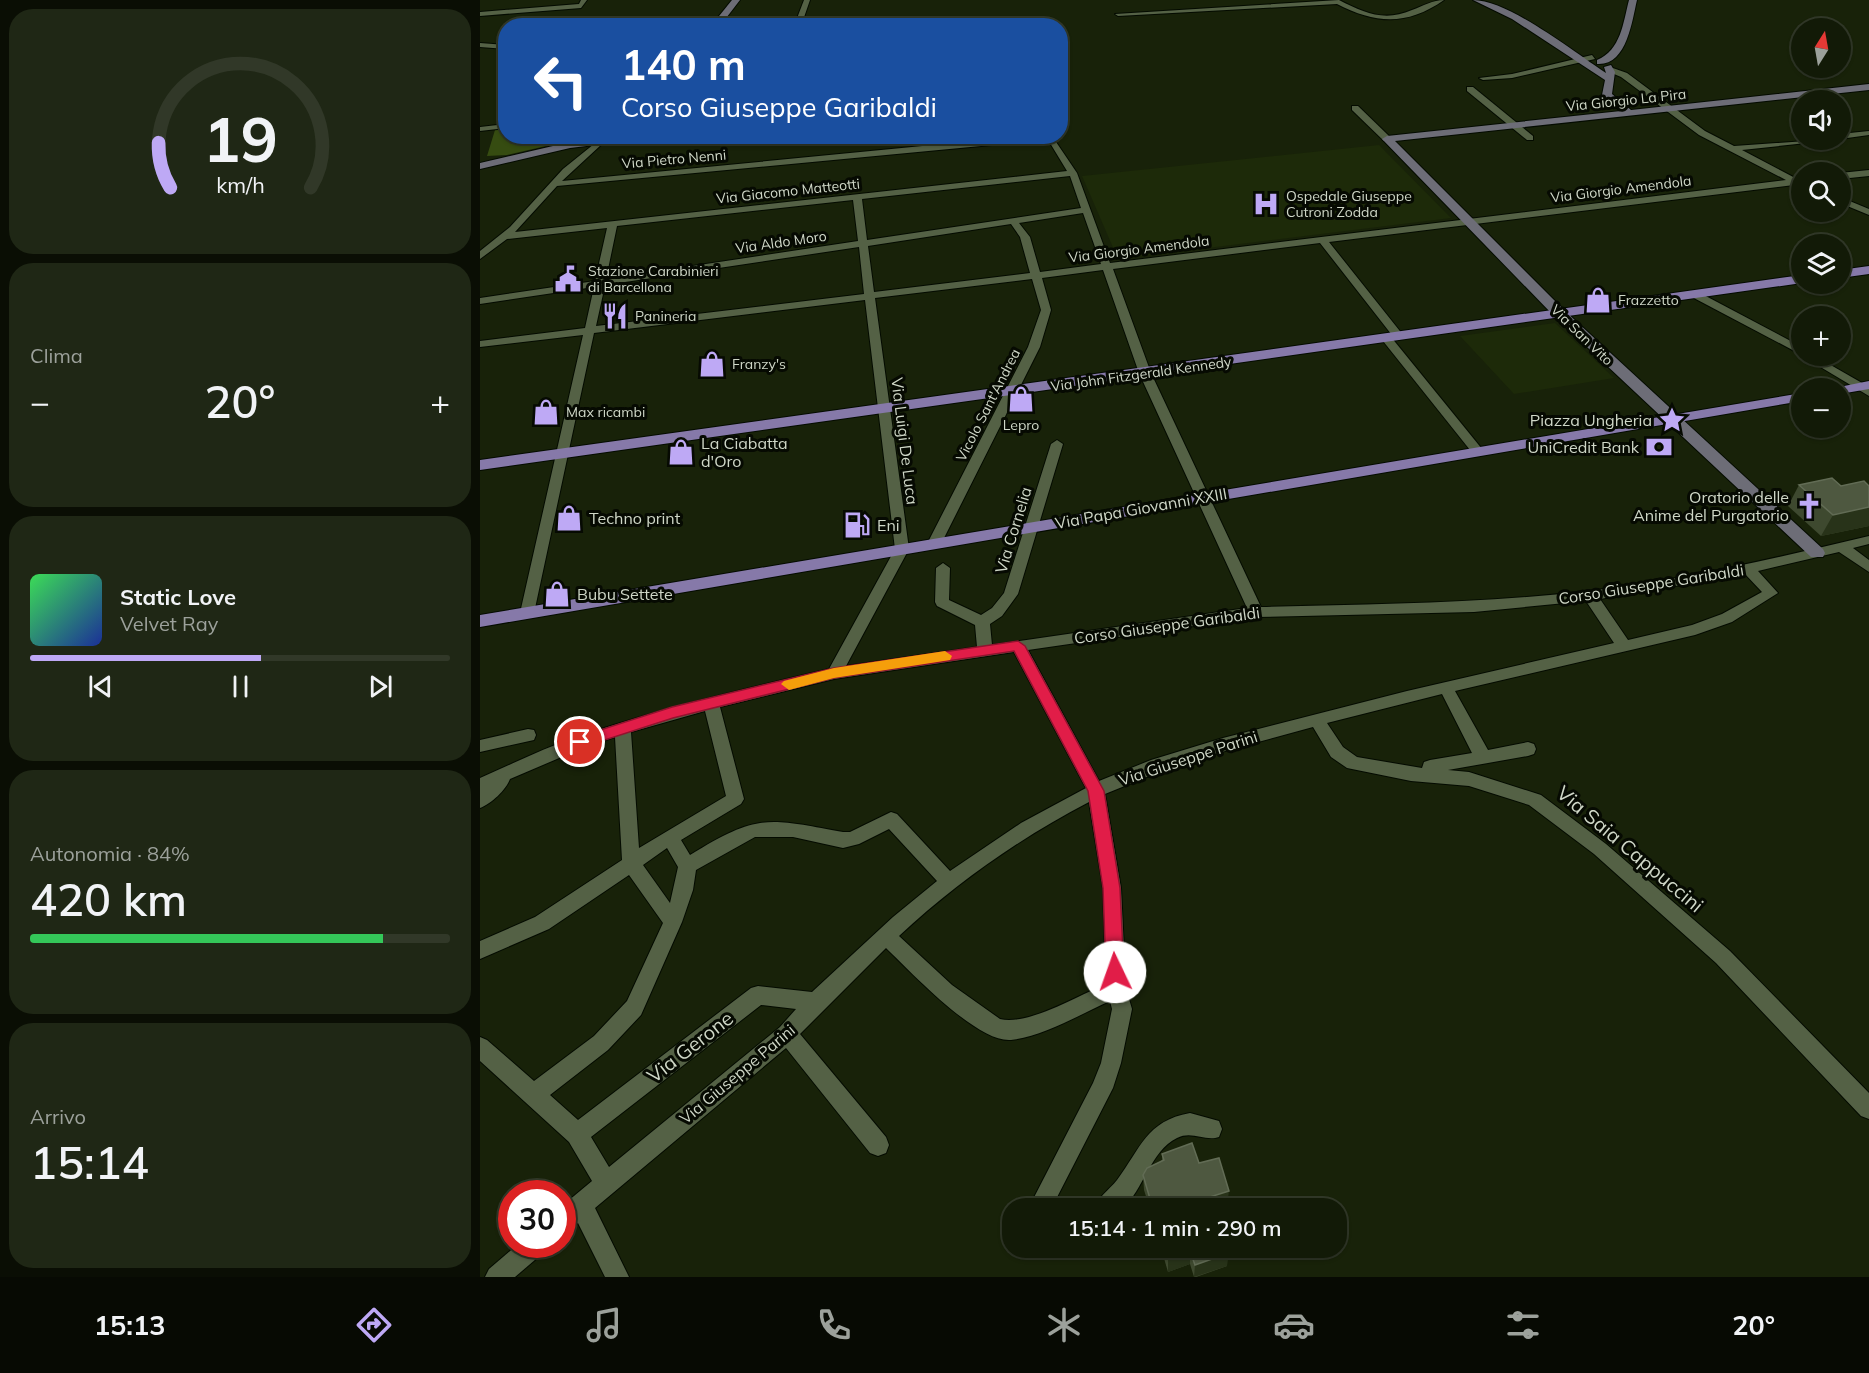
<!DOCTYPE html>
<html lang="it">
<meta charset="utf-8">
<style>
body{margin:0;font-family:Mulish,sans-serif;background:#1f2715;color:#f1f3f6;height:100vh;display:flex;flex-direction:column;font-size:22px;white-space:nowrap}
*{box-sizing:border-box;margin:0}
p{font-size:20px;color:#9ca19b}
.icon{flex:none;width:33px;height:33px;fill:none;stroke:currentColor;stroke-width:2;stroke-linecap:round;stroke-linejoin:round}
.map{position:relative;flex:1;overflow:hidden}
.sheet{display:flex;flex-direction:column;gap:9px;padding:9px;background:#0a0e04;width:480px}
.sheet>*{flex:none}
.hud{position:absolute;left:18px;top:18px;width:570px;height:126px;border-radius:24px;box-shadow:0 2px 4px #0004,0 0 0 2px #313828;background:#1a4fa0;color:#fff;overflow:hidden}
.needle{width:39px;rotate:11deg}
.tools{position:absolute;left:1311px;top:18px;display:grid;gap:12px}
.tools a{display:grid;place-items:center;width:60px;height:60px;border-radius:50%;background:#121a07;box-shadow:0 2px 4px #0004,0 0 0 2px #313828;font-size:30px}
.speed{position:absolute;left:18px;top:1180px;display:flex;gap:12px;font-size:30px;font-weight:700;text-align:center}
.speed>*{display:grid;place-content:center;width:78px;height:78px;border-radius:50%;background:#121a07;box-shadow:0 2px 4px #0004,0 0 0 2px #313828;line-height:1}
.speed .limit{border:9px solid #d22;background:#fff;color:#111}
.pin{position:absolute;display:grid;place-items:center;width:51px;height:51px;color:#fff;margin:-26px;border:3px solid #fff;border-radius:50%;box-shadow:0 2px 6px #0007}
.me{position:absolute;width:66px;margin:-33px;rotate:357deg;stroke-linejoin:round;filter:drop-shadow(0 0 4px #0008)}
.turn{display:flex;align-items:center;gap:21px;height:126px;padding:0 24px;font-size:27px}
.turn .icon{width:78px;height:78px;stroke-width:2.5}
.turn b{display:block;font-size:42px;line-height:51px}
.big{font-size:45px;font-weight:600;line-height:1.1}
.sheet .card{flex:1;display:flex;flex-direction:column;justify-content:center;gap:9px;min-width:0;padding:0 21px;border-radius:24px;background:#1f2715}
.sheet .dial{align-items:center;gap:0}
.dial svg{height:156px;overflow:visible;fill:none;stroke:#313828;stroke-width:7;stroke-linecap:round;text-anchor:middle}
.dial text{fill:#f1f3f6;stroke:none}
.song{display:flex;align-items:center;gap:18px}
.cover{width:72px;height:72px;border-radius:9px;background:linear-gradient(135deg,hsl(130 70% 55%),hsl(230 70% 35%))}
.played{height:6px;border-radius:3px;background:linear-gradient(90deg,#bea9f5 55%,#313828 55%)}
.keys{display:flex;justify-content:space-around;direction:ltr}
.heat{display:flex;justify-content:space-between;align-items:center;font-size:33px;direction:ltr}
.charge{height:9px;border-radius:4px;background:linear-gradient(90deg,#34c759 84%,#313828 0)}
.trip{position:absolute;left:522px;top:1198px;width:345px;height:60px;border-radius:24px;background:#121a07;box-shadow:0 2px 4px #0004,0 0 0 2px #313828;font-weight:600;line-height:60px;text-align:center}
.menu{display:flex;height:96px;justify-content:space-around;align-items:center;background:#070a03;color:#9ca19b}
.menu .icon{width:42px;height:42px}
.menu .active{color:#bea9f5}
.menu b{font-size:27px;color:#f1f3f6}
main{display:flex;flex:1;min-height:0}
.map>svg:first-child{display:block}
.built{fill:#1d2a09}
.green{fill:#364c11}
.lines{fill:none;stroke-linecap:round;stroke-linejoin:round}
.street-casing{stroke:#040b00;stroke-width:2}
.secondary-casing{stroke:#040b00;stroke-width:2}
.primary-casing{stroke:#040b00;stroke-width:2}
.street{fill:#546145;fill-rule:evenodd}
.secondary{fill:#6d6d77;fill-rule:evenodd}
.primary{fill:#8679a9;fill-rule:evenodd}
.wall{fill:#3e492f}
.shaded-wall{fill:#283319}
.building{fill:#4e5840;stroke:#626c55;stroke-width:1.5}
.route{fill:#e11d48;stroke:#92132f;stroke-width:1.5}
.slow{fill:#f59e0b}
.labels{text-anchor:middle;stroke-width:6;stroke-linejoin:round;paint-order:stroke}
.far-street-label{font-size:14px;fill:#cfd7c7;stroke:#060a02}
.far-poi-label{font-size:14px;fill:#cfd7c7;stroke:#060a02;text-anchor:start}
.poi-label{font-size:16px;fill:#cfd7c7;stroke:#060a02;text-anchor:start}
.street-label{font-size:16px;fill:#cfd7c7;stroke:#060a02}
.near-street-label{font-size:20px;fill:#cfd7c7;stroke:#060a02}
</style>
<main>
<section class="sheet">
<div class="card dial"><svg viewBox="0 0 100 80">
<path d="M14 69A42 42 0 1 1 86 69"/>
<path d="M14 69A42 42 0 0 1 8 46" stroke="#bea9f5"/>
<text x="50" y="56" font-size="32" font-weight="700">19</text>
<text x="50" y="72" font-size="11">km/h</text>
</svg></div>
<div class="card"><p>Clima</p>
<div class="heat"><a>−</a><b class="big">20°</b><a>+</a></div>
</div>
<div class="card">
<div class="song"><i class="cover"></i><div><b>Static Love</b><p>Velvet Ray</p></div></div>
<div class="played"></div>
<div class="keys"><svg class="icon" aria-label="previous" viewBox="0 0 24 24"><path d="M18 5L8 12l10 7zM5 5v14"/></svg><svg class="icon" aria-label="pause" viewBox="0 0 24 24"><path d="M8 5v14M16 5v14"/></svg><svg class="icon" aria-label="next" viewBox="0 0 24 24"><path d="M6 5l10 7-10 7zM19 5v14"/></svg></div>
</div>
<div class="card"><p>Autonomia · 84%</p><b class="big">420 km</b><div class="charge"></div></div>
<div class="card"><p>Arrivo</p><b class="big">15:14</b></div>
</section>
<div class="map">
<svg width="1389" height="1277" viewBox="0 0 1389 1277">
<rect width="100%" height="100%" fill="#182209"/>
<g class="built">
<polygon points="899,145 971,218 638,259 602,176"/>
<polygon points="1075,323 1134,378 1034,394 980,336"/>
</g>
<polygon class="green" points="25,129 26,136 105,137 27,155 7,156 15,130"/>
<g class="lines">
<g class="street-casing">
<g id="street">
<polygon points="101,0 107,0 101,8 0,16 0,12 99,4"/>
<polygon points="324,0 330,0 321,26 314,26"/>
<path d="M859,0c25,13 46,22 73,10 11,-4 21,-10 32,-10 -37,26 -68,24 -107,4l-219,12 -3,-2z"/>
<polygon points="0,43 26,45 26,49 0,47"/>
<polygon points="1112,55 1115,59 1032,78 1003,80 999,78 1032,74"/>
<path d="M1130,67l17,6 78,58 29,15 86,-6 -4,2 -74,8 55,29 5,-1v6l-473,58 74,93 1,2 -5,3 -4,-1 -75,-96 -207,26 38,104 110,234c109,-3 218,-3 327,-16 95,-11 188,-33 281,-55v8l-16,4 16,12v12l-30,-20 -81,19 20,22 -46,29 -37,13 -240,56 33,59 40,-8 6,2 2,5 -2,5 -6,2 -80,14 21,2 72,23 65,49 124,107 139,142v26l-8,-3 -145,-153 -122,-109 -65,-49 -60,-19 -58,-5 -64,-13 -16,-11 -18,-30 -132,36 -76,31 16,94 5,101 6,20 -11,54 -8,25 -62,121h-23l65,-126 8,-20 11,-54 -2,-8c-29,13 -68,36 -99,39 -34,3 -101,-69 -125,-92l-86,86 86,103 3,8 -3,8 -8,3 -8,-3 -84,-105 -191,160 34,69h-24l-27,-54 -16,9v-26l30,-25 -23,-39 -89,-81v-24l7,3 47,41 60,-45 33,-35 36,-78 -34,-48 -80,54 -69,30v-18l55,-24 87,-57 -7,-123 -30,10 -75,32c-4,11 -19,25 -30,29v-30c32,-14 64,-30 97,-41 82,-28 167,-48 252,-68l66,-120 -30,-249 -271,33 -60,280 -7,5 -7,-5 63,-278 -103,12v-6l105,-13 9,-41 -114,17v-6l115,-17 12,-53 -100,11 -27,20v-8l30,-24 53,-58 36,-29 4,2 -1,2 -40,37 464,-45h26l25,37 33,90 676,-83 -87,-45 -78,-58 -14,-6zM565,140l5,3 17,28 -552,61 42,-46zM590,176l11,32 -214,32 -5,-41zM373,200l5,41 -252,38 11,-53zM603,213l18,51 -61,8 -10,-35 -11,-14zM531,224l9,13 10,36 -156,19 -6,-46zM379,247l5,47 -268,32 9,-41zM623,270l36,103 108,235 -255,37 -2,-21 12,-8 16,-22 45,-150 -6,-4 -6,4 -47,149 -12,15 -11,7 -32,-15 1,-32 -7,-5 -7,5 -1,34 2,4 38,19 2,22 -131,19 63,-117 -34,-251 157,-19 9,31 -13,37 -101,197 7,5 7,-5 99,-197 11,-37 -9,-32zM1265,574l17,18 -40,22 -30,11 -64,15 -28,-41zM1106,601l28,42 -207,48 -184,47 -72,22 -52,21 -71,-131 228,-33 218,-5zM534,652l72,136 -65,35 -71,48 -53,-57 -6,-2 -41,20h-7c-76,-14 -85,-19 -153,23l-9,-15 60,-36 3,-5 -24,-92 114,-28zM962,694l30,59 -42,7 -6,2 -2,6 -65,-11 -14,-10 -16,-24zM225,711l21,85 -87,52 -8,-116zM609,802l14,86 3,96c-27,11 -78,42 -106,35l-48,-34 -53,-49c57,-53 121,-98 190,-134zM409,829l48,52 -44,36 -81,75 -54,-6 -7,2 -173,132 -28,-25 58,-45 33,-35 41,-93 11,-32 3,-20 59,-33h38l50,11 16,-4zM187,848l11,19 -8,36 -27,-38zM281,1005l35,4 -16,18 -171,140 -18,-30z"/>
<polygon points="987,87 993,87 1053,136 1053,140 1047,140 987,91"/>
<polygon points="872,106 878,106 910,137 910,141 904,141 872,110"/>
<polygon points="26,124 26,128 0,131 0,127"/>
<polygon points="1389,131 1389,135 1360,139 1360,134"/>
<polygon points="1389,170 1389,176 1360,179 1360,173"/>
<polygon points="1360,197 1389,209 1389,215 1360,203"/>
<polygon points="1212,293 1220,293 1322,347 1322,355 1212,297"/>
<polygon points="907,336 911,337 1002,449 1002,455 994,455 903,341 902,339"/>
<polygon points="1322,356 1335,356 1389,387 1389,396"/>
<polygon points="48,729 54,730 56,735 54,740 0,752 0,740"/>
<path d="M710,1113l29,8 3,8 -3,8c-14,5 -27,-7 -42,1 -27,13 -33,52 -55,71h-28c4,-12 15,-19 23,-29 24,-32 29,-59 73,-67z"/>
<polygon points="37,1245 67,1245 63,1253 35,1277 5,1277 9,1269"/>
</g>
</g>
<g class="secondary-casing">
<g id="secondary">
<polygon points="252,0 260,0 240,26 231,26"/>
<path d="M993,0c36,0 102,53 133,73l-2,-6 7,-2 4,7 -3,22 19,16 238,-26v6l-474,51 170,170 258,238 2,4 -2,4h-12l-256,-240 -173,-178 5,-3 234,-25 -19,-16 3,-15 -93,-61z"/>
<path d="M1149,0h8c-5,21 -10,66 -40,64v-4c24,-10 26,-37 32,-60z"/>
<polygon points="118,136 129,136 123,144 90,148 0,169 0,163 90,142 116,139"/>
</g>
</g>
<g class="primary-casing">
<g id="primary">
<polygon points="1389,266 1389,274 1360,278 1360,270"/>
<polygon points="1322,275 1322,283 0,470 0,460"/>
<polygon points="1389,381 1389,389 1360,394 1360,388 1354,388"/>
<polygon points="1322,393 1322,401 0,627 0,615"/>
</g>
</g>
<use href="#street" class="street"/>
<use href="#secondary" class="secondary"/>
<use href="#primary" class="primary"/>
</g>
<g class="wall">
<polygon points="1319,485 1389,486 1389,526 1341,536 1308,506"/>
<polygon points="682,1154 719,1163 747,1206 736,1209 670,1209 664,1190 663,1175 682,1160"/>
<polygon points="681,1248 747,1248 747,1266 716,1277 714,1277 710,1264 688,1272"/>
</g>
<g class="shaded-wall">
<polygon points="1389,507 1389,526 1341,536 1353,515"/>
<polygon points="749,1191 747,1206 736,1209 729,1209 730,1197"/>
<polygon points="710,1251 710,1264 688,1272 688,1259"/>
<polygon points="749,1253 747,1266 714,1277 715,1265"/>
</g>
<g class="building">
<polygon points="1352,478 1361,486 1384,481 1389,486 1389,507 1353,515 1319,485"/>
<polygon points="712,1143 719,1163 739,1158 749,1191 730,1197 734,1209 673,1209 663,1175 667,1168 684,1160 682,1154"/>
<polygon points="685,1248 747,1248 749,1253 715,1265 710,1251 688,1259"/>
</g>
<polygon class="route" points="538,641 545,646 624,791 640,888 644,972 641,978 635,980 629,978 626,972 623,888 608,791 534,651 354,678 193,718 100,748 93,742 95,738 192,707 354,668"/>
<polygon class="slow" points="465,651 472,656 470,660 354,678 309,690 301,684 304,681 354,668"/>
<defs>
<g id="hospital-bare" transform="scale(2.07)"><path d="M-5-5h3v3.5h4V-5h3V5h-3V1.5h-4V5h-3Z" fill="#bea9f5" stroke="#060a02" stroke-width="2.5" paint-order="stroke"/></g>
<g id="civic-bare" transform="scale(2.07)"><path d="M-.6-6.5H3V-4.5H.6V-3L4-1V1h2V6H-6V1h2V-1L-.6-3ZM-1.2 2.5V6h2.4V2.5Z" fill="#bea9f5" stroke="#060a02" stroke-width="2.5" paint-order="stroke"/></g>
<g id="shop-bare" transform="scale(2.07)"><path d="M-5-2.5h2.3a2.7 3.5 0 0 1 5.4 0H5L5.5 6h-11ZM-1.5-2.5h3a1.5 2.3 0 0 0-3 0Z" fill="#bea9f5" stroke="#060a02" stroke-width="2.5" paint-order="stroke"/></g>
<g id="restaurant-bare" transform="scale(2.07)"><path d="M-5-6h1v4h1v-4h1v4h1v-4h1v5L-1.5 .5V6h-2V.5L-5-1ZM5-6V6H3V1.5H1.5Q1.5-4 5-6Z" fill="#bea9f5" stroke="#060a02" stroke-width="2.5" paint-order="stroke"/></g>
<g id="sight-bare" transform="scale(2.07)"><path d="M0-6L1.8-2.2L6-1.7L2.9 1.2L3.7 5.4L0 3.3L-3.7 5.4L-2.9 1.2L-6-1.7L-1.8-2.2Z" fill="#bea9f5" stroke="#060a02" stroke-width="2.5" paint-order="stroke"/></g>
<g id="bank-bare" transform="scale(2.07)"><path d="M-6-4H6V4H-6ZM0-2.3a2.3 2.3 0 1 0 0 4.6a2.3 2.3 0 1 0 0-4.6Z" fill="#bea9f5" stroke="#060a02" stroke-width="2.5" paint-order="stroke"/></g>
<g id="church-bare" transform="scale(2.07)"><path d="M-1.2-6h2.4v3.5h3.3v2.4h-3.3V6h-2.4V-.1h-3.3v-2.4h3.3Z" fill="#bea9f5" stroke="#060a02" stroke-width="2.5" paint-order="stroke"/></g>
<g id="fuel-bare" transform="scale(2.07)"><path d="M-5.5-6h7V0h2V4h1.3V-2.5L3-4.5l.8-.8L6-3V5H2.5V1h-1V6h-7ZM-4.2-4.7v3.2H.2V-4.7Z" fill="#bea9f5" stroke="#060a02" stroke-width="2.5" paint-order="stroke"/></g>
</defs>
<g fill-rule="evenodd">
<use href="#hospital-bare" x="786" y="204"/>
<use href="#civic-bare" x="88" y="279"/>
<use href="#shop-bare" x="1118" y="300"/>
<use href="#restaurant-bare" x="135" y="316"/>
<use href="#shop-bare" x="232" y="364"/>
<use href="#shop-bare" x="541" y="399"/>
<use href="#shop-bare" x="66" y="412"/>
<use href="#sight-bare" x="1192" y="420"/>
<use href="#bank-bare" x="1179" y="447"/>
<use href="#shop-bare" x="201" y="452"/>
<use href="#church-bare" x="1329" y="506"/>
<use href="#shop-bare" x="89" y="518"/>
<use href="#fuel-bare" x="377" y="525"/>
<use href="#shop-bare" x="77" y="594"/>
</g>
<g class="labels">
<g class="far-street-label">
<text transform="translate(1146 100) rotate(-6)" y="5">Via Giorgio La Pira</text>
<text transform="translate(194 159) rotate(-5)" y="5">Via Pietro Nenni</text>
<text transform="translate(1141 189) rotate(-7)" y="5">Via Giorgio Amendola</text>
<text transform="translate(308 191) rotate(-6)" y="5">Via Giacomo Matteotti</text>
<text transform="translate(301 242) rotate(-8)" y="5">Via Aldo Moro</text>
<text transform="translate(659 249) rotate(-7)" y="5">Via Giorgio Amendola</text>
<text transform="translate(1102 335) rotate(44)" y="5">Via San Vito</text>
<text transform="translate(661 374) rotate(-8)" y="5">Via John Fitzgerald Kennedy</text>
<text transform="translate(508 405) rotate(-63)" y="5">Vicolo Sant'Andrea</text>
</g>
<g class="far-poi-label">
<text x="806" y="201">Ospedale Giuseppe<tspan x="806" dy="16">Cutroni Zodda</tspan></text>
<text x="108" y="276">Stazione Carabinieri<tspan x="108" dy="16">di Barcellona</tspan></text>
<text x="1138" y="305">Frazzetto</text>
<text x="155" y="321">Panineria</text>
<text x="252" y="369">Franzy's</text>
<text x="86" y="417">Max ricambi</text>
<text x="541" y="430" text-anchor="middle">Lepro</text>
</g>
<g class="poi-label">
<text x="1172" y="426" text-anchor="end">Piazza Ungheria</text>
<text x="221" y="449">La Ciabatta<tspan x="221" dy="18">d'Oro</tspan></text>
<text x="1159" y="453" text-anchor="end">UniCredit Bank</text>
<text x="1309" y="503" text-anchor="end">Oratorio delle<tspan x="1309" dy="18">Anime del Purgatorio</tspan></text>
<text x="109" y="524">Techno print</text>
<text x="397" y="531">Eni</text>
<text x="97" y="600">Bubu Settete</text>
</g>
<g class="street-label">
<text transform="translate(425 441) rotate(83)" y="6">Via Luigi De Luca</text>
<text transform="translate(661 508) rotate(-10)" y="6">Via Papa Giovanni XXIII</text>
<text transform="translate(533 530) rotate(-73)" y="6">Via Cornelia</text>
<text transform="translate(1171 584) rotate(-9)" y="6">Corso Giuseppe Garibaldi</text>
<text transform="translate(687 625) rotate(-8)" y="6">Corso Giuseppe Garibaldi</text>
<text transform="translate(708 758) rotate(-18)" y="6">Via Giuseppe Parini</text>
<text transform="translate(257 1074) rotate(-40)" y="6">Via Giuseppe Parini</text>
</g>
<g class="near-street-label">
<text transform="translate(1150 849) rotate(40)" y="7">Via Saia Cappuccini</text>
<text transform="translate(210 1047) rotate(-38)" y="7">Via Gerone</text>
</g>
</g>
</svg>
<div class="tools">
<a><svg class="needle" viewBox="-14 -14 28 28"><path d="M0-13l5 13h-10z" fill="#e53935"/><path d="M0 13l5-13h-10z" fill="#9ca19b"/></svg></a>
<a><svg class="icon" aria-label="sound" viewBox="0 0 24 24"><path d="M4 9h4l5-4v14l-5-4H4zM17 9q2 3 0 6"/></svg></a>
<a><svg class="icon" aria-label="search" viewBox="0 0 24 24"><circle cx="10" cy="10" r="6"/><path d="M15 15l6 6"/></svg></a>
<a><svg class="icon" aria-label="layers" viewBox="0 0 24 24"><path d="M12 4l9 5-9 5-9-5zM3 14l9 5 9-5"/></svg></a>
<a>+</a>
<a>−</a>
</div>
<div class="speed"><div class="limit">30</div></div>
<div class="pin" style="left:100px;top:742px;background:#d93025"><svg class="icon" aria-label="arrive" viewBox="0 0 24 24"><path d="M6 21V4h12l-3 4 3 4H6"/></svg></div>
<svg class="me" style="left:635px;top:972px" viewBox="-20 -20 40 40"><circle r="19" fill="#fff"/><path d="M0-13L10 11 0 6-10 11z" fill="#e11d48"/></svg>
<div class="trip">15:14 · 1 min · 290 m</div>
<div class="hud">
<div class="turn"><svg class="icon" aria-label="left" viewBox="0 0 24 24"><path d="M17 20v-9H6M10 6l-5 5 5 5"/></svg><div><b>140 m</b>Corso Giuseppe Garibaldi</div></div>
</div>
</div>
</main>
<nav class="menu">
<b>15:13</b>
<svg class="icon active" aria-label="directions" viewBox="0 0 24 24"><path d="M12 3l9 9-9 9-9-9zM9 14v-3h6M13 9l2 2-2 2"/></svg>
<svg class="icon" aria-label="music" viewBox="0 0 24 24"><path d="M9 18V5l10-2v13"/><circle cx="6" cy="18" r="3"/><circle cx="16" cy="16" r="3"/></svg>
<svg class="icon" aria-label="phone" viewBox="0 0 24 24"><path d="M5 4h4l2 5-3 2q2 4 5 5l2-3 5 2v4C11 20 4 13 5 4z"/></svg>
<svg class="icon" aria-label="climate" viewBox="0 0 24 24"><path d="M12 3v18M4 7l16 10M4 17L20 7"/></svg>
<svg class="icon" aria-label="car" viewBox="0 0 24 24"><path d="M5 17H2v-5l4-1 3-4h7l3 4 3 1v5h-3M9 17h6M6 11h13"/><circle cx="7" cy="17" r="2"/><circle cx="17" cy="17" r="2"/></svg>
<svg class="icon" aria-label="filters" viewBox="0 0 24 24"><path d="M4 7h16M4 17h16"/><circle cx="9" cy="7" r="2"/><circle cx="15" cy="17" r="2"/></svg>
<b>20°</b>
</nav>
